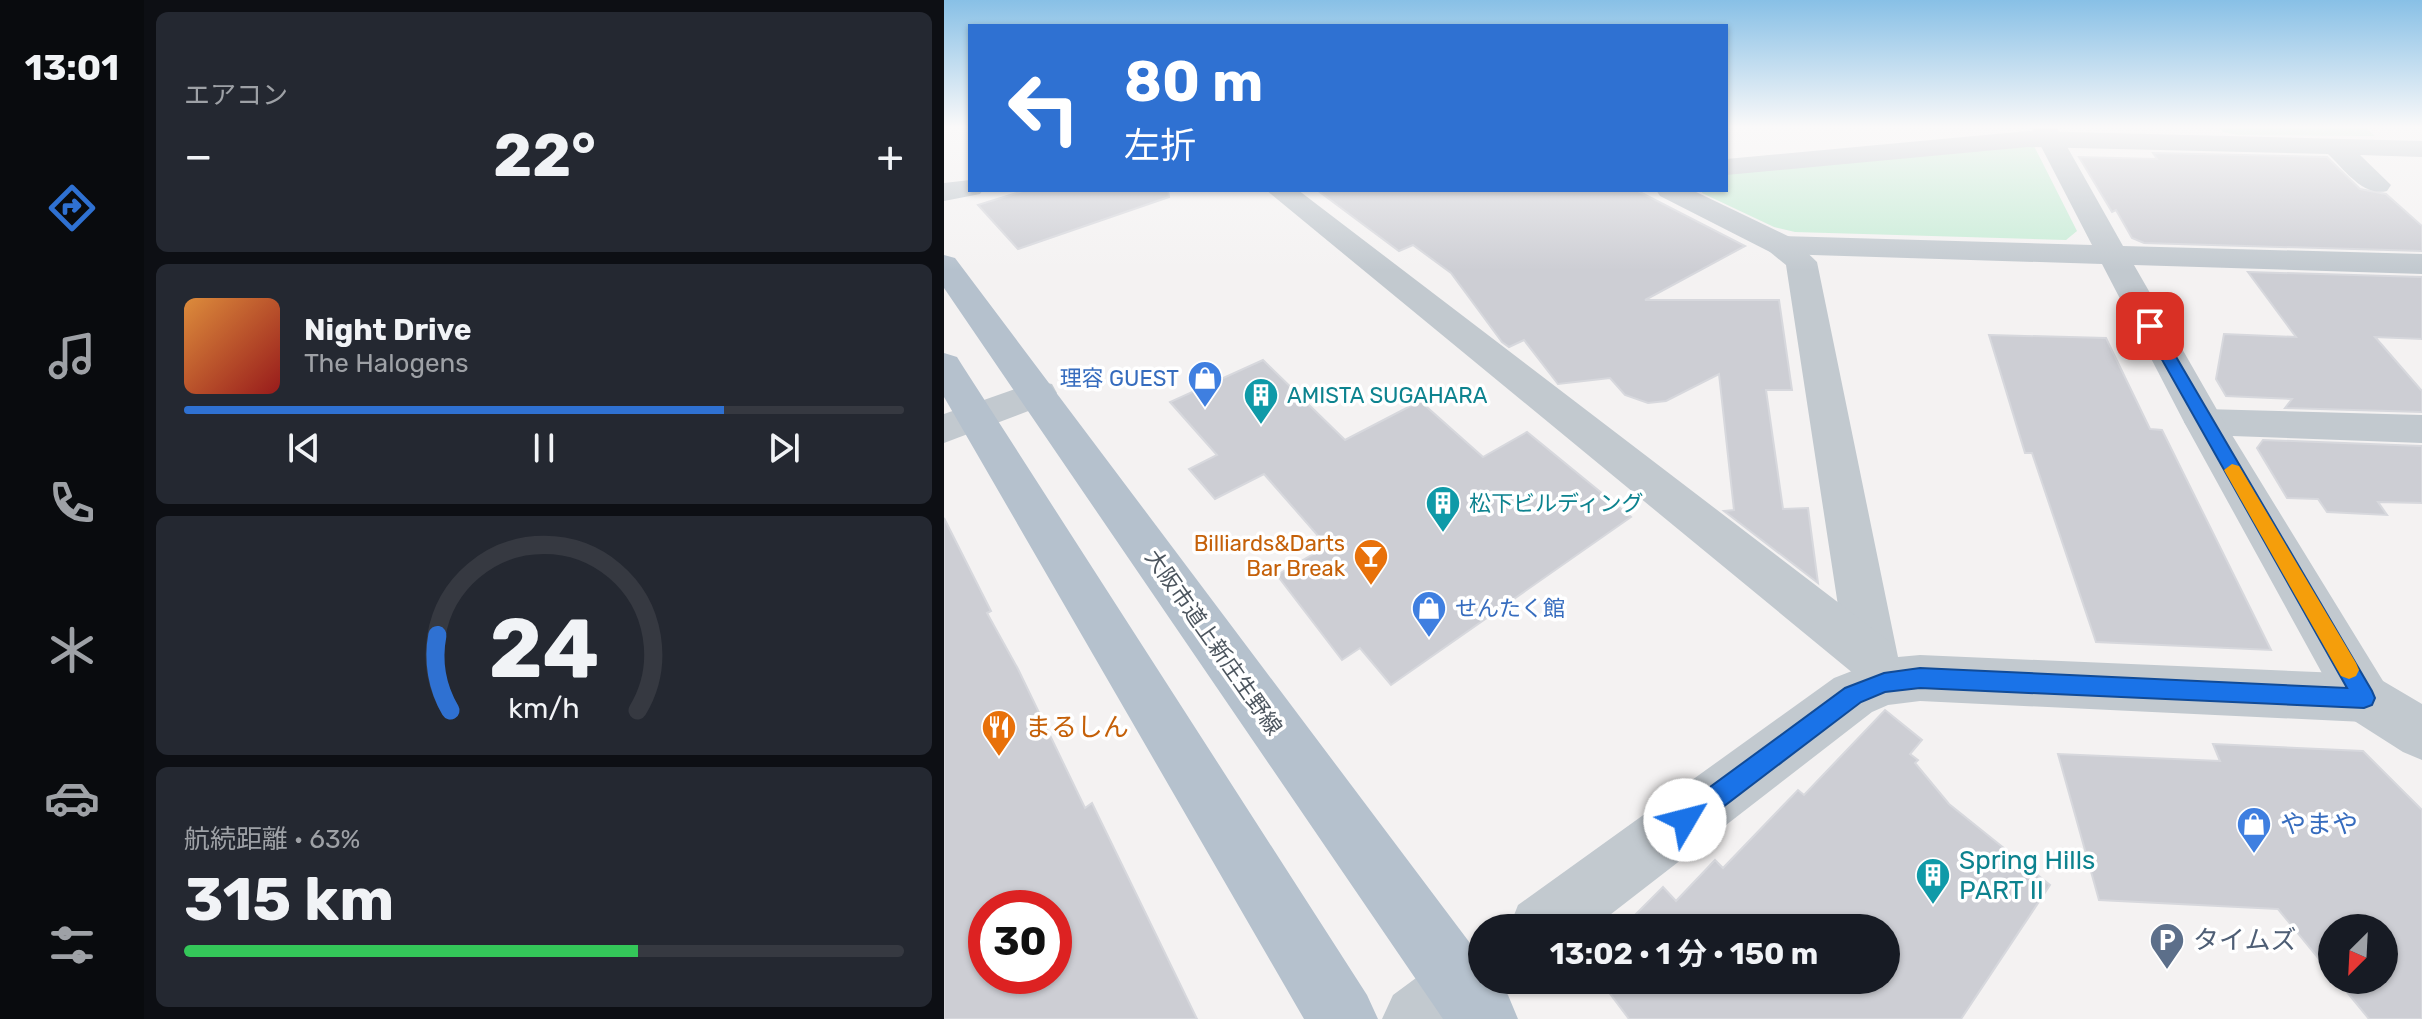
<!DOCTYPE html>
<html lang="ja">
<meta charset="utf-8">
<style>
body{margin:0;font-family:Rubik,"Noto Sans JP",sans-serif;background:#242831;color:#f1f3f6;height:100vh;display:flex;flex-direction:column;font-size:30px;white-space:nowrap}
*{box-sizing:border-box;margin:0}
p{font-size:26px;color:#9ea1a6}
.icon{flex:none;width:44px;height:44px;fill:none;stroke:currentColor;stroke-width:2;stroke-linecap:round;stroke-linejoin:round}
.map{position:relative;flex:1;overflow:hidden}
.drawer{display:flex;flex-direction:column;gap:12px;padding:12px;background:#0d0f14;width:800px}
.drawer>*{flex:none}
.top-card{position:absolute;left:24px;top:24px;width:760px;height:168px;border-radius:0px;box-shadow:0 2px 6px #0004;background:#2f71d2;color:#fff;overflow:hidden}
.needle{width:52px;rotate:204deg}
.fabs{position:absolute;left:1374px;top:914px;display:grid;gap:16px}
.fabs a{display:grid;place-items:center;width:80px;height:80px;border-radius:50%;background:#171b24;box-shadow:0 2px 6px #0004;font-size:40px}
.speed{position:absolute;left:24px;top:890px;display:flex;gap:16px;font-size:40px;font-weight:700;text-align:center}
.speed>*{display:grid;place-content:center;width:104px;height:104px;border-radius:50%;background:#171b24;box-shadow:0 2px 6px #0004;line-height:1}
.speed .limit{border:12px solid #d22;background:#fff;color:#111}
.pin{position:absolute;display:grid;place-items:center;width:68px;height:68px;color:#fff;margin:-34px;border-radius:16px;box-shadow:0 4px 12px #0006}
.me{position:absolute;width:88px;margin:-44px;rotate:53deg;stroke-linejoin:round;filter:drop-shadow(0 0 6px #0008)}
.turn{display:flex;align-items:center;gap:28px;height:168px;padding:0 24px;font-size:36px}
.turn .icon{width:104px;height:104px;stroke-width:2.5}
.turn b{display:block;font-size:56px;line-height:68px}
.big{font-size:60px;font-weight:700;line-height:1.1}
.drawer .widget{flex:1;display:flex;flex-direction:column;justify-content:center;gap:12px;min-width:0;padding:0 28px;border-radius:12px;background:#242831}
.drawer .dial{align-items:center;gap:0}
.dial svg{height:208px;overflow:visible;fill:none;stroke:#363941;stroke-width:7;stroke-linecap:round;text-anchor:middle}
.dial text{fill:#f1f3f6;stroke:none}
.song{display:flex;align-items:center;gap:24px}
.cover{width:96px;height:96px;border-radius:12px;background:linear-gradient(135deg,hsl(30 70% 55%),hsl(0 70% 35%))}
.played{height:8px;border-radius:4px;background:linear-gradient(90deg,#2f71d2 75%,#363941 75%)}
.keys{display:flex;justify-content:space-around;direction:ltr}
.heat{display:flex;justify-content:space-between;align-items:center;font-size:44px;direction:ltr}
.charge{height:12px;border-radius:6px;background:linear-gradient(90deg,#34c759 63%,#363941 0)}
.trip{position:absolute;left:524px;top:914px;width:432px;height:80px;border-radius:40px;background:#171b24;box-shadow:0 2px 6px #0004;font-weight:700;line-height:80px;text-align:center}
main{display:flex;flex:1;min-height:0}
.tabs{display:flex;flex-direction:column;width:144px;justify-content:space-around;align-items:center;background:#090b0e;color:#9ea1a6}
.tabs .icon{width:56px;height:56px}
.tabs .selected{color:#2f71d2}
.tabs b{font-size:36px;color:#f1f3f6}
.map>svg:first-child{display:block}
.green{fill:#c7ecd6}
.building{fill:#cdced4;stroke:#d7d8dd;stroke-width:2;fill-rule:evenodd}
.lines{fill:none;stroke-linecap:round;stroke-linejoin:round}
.minor{fill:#c2c9cf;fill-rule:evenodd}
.tertiary{fill:#c2c9cf;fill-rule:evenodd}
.primary{fill:#b5c1cd;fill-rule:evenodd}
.route{fill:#1a73e8;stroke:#114b97;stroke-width:2}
.slow{fill:#f59e0b}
.labels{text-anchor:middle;stroke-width:7;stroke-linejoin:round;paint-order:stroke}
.shop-label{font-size:22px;fill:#366cbe;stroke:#fff;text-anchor:end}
.culture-label{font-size:22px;fill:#0d838f;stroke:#fff;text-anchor:start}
.food-label{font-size:22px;fill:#c56008;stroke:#fff;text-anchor:end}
.street-label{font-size:22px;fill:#4c555e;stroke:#fff}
.near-food-label{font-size:26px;fill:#c56008;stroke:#fff;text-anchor:start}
.near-shop-label{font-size:26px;fill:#366cbe;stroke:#fff;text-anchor:start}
.near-culture-label{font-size:26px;fill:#0d838f;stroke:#fff;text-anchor:start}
.near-service-label{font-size:26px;fill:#4e5e75;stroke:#fff;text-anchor:start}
</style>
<main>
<nav class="tabs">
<b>13:01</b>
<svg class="icon selected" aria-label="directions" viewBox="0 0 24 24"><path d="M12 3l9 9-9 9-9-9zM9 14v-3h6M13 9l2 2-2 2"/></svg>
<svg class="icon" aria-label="music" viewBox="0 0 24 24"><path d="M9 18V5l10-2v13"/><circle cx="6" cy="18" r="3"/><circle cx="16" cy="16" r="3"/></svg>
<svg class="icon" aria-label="phone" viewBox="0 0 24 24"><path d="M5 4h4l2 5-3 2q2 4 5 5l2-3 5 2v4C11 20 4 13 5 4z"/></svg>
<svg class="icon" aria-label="climate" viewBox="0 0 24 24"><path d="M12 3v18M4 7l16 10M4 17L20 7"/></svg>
<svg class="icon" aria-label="car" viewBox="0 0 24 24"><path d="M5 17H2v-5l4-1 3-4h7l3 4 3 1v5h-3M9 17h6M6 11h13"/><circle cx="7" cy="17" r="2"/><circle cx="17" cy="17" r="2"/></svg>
<svg class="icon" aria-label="filters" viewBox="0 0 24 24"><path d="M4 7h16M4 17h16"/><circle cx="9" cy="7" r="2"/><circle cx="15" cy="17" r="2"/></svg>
</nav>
<section class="drawer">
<div class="widget"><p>エアコン</p>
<div class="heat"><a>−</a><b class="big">22°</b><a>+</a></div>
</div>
<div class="widget">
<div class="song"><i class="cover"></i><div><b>Night Drive</b><p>The Halogens</p></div></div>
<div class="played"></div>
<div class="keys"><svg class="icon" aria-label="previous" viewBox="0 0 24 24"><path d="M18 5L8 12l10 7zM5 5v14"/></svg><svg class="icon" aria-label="pause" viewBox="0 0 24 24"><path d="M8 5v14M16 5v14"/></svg><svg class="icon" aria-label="next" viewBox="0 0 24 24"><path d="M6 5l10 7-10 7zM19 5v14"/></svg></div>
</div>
<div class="widget dial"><svg viewBox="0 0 100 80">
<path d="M14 69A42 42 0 1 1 86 69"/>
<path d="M14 69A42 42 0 0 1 9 40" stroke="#2f71d2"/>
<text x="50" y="56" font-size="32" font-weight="700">24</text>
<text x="50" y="72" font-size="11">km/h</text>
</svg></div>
<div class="widget"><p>航続距離 · 63%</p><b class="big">315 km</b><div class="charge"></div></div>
</section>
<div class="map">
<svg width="1478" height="1019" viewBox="0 0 1478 1019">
<rect width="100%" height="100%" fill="#f4f2f2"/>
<g class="green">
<polygon points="1275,127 1421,127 1431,136 1294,135 1279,132"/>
<polygon points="1089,144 1133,231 1122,240 851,232 830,227 758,193 758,190 782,190 782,174"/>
</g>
<g class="building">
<polygon points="1209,153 1383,157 1416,189 1442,194 1478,226 1478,251 1200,243 1188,238 1172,210 1168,212 1135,157 1213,159"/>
<polygon points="82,190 224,190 225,197 74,249 34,205"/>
<polygon points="373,190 692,190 801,246 701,300 835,300 848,390 822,390 839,509 864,508 874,583 780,511 790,510 775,374 722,401 704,403 681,395 666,378 614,384 580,340 565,347 558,342 507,273 469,245 455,251"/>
<polygon points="1304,272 1478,277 1478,339 1431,337 1478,391 1478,412 1341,408 1348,399 1282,396 1272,379 1280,334 1352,337"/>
<polygon points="1045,335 1162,338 1206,429 1218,430 1327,650 1152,642 1088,453 1081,453"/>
<polygon points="319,360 401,440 476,401 539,457 583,432 687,517 447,685 416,648 398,660 333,575 383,546 320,474 271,499 245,469 273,455 226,402"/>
<polygon points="1319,440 1478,446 1478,503 1434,502 1443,515 1383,512 1374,499 1343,498 1313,448"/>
<path d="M0,518l47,93 -4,2 31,56 67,139 7,-5 105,216h-253zM42,908h68v68h-68z"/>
<polygon points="941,710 978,740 966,754 974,760 971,763 1005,804 1106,885 1017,1019 685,1019 658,983 659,980 942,980 942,928 678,928 719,887 732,901 771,860 779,868 854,790 860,795"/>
<polygon points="1269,744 1419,751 1478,810 1478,1019 1425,1019 1393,980 1440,980 1440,928 1388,928 1388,975 1334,909 1155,900 1114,754 1276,761"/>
</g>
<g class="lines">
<g class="minor">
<path d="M1084,131l394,10v16l-62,-2 31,30 -4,6c-24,6 -42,-21 -59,-37l-300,-7 -302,28v-16z"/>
<polygon points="712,190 748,190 848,238 873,262 954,657 976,655 1420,674 1439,681 1447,698 1439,715 1420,722 976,701 944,705 928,712 649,928 565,928 574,905 890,678 908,671 902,658 842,265 826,252 716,196"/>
<polygon points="94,381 108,384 113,393 108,402 0,443 0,414"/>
<polygon points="1260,409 1478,415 1478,443 1260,435 1246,431 1240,422 1246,413"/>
<polygon points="538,938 538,980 568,980 562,995 529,1019 438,1019 449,995 514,947"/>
</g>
<g class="tertiary">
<polygon points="1087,127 1112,127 1179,246 1478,254 1478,274 1190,265 1280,422 1439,681 1478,704 1478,760 1459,752 1401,715 1240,422 1158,264 837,254 826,252 821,245 826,238 837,236 1148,245"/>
<polygon points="26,180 26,190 39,190 36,194 0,201 0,183"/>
<polygon points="322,190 354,190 946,642 966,682 959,698 940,705 921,698 910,674"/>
</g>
<g class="primary">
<polygon points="0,255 11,258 538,959 538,980 553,980 564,995 574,1019 499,1019 0,288"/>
<polygon points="0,353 13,357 18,365 423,995 434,1019 360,1019 0,397"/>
</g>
</g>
<linearGradient id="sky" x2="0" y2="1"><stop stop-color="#88c0e6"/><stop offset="0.47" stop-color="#faf9f9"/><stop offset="1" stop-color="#faf9f9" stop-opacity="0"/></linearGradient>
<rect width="1478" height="270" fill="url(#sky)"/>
<polygon class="route" points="1206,322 1214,326 1428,691 1431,698 1428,705 1420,708 976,688 941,692 917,702 750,829 741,832 732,829 729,820 732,812 901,688 940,673 976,668 1403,688 1199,326"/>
<polygon class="slow" points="1288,464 1295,466 1412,663 1415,670 1412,676 1405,679 1397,676 1280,470"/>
<defs>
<g id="shop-pin" transform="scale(1.8)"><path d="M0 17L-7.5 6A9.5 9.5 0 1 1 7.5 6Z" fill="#3f7fe0" stroke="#fff"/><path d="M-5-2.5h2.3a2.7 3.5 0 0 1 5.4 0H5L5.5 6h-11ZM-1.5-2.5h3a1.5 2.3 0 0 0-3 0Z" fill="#fff"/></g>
<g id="building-pin" transform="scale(1.8)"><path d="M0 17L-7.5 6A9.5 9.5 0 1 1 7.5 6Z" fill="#0f9aa8" stroke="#fff"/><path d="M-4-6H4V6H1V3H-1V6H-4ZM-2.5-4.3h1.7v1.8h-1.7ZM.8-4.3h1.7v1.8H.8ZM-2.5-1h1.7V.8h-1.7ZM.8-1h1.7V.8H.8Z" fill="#fff"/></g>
<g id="bar-pin" transform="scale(1.8)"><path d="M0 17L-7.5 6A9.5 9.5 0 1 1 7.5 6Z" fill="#e8710a" stroke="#fff"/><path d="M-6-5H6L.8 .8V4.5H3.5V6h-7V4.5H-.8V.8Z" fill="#fff"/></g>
<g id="restaurant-pin" transform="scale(1.8)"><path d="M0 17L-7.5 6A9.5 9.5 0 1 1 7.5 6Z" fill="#e8710a" stroke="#fff"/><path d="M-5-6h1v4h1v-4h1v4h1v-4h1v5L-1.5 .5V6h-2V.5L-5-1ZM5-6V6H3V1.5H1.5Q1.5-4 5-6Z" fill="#fff"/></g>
<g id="parking-pin" transform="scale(1.8)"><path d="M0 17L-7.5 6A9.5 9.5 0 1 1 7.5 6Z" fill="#5c6f8a" stroke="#fff"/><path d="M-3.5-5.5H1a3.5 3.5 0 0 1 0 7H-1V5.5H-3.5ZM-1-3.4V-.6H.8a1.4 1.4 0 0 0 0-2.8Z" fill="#fff"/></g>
</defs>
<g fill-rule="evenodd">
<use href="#shop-pin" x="261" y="378"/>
<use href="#building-pin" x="317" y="395"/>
<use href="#building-pin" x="499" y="503"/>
<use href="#bar-pin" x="427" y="556"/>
<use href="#shop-pin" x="485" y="608"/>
<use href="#restaurant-pin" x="55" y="727"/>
<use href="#shop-pin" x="1310" y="824"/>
<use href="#building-pin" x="989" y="875"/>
<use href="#parking-pin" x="1223" y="940"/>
</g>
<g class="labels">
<g class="shop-label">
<text x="235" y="386">理容 GUEST</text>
<text x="511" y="616" text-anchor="start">せんたく館</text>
</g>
<g class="culture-label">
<text x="343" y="403">AMISTA SUGAHARA</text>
<text x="525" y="511">松下ビルディング</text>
</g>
<g class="food-label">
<text x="401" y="551">Billiards&amp;Darts<tspan x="401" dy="25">Bar Break</tspan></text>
</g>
<g class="street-label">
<text transform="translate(270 642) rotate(55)" y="8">大阪市道上新庄生野線</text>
</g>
<g class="near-food-label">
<text x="81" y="736">まるしん</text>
</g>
<g class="near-shop-label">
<text x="1336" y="833">やまや</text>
</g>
<g class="near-culture-label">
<text x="1015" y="869">Spring Hills<tspan x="1015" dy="30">PART II</tspan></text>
</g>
<g class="near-service-label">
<text x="1249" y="949">タイムズ</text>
</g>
</g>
</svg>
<div class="fabs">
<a><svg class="needle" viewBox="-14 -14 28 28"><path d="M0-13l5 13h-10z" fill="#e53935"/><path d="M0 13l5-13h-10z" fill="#9ea1a6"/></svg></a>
</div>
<div class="speed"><div class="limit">30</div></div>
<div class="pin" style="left:1206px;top:326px;background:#d93025"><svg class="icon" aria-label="arrive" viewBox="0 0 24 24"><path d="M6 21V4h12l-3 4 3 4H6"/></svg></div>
<svg class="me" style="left:741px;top:820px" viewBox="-20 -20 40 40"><circle r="19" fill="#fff"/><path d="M0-13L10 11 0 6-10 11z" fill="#1a73e8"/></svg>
<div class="trip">13:02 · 1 分 · 150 m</div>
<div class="top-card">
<div class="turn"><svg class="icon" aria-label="left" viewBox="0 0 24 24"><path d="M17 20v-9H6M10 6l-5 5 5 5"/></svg><div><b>80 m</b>左折</div></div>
</div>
</div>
</main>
